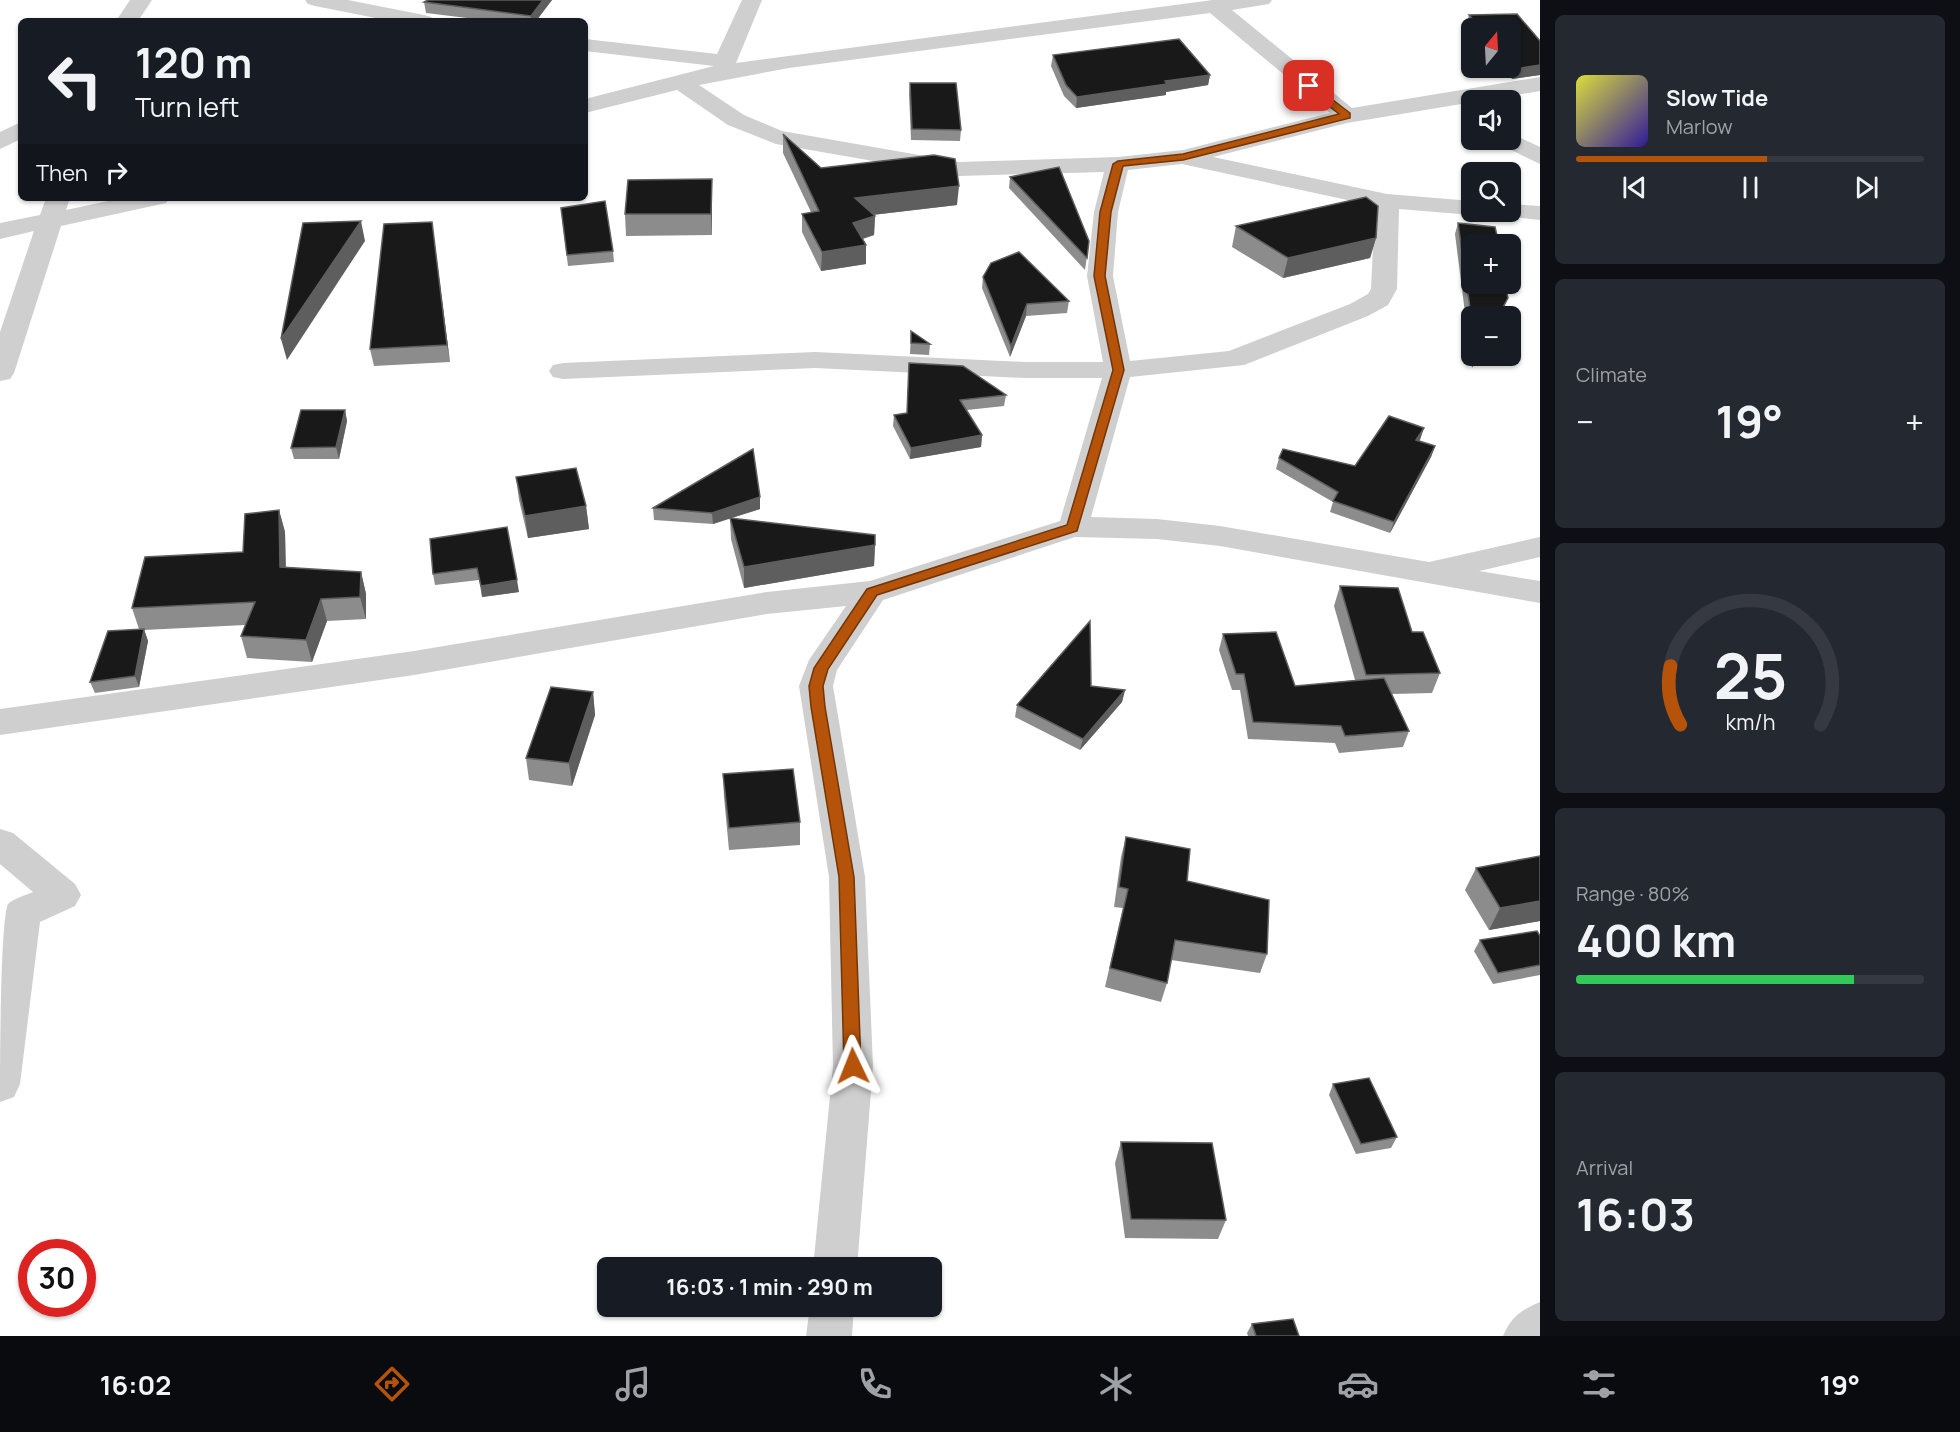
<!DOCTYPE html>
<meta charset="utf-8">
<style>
body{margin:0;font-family:Manrope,sans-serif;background:#242831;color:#f1f3f6;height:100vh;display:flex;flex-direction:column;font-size:22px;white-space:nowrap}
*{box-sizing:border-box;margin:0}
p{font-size:20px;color:#9ea1a6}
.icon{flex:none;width:33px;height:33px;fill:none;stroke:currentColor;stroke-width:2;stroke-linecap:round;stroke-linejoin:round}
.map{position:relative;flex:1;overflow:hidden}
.panel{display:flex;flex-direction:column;gap:15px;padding:15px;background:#0d0f14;width:420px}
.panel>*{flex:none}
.banner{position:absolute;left:18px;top:18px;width:570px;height:183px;border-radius:9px;box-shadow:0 2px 4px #0004;background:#171b24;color:#f1f3f6;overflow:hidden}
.needle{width:39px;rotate:18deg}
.fabs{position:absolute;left:1461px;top:18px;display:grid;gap:12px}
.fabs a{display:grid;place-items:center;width:60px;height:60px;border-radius:9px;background:#171b24;box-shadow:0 2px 4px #0004;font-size:30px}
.speed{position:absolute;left:18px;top:1239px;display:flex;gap:12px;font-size:30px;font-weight:700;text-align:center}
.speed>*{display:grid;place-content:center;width:78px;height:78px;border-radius:50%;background:#171b24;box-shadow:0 2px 4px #0004;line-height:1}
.speed .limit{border:9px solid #d22;background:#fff;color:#111}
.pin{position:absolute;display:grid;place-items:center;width:51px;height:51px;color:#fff;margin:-26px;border-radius:12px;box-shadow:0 3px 9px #0006}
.me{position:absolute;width:66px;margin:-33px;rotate:358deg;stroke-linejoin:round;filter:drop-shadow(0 0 4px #0008)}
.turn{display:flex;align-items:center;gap:21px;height:126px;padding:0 18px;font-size:27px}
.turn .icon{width:78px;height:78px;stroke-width:2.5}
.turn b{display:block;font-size:42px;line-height:51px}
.then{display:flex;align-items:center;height:57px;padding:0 18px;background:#0003;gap:12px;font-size:22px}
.big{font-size:45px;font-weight:700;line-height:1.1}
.panel .widget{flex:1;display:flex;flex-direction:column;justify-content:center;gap:9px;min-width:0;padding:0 21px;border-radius:9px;background:#242831}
.panel .dial{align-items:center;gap:0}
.dial svg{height:156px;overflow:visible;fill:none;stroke:#363941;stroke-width:7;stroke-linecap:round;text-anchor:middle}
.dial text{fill:#f1f3f6;stroke:none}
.song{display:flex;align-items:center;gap:18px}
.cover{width:72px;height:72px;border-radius:9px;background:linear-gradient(135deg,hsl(60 70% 55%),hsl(250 70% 35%))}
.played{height:6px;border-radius:3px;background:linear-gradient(90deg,#b45309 55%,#363941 55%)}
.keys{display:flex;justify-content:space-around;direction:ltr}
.heat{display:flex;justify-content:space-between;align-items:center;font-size:33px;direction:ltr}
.charge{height:9px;border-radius:4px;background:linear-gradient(90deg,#34c759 80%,#363941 0)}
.trip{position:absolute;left:597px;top:1257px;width:345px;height:60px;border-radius:9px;background:#171b24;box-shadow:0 2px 4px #0004;font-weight:700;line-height:60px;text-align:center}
.tab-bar{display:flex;height:96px;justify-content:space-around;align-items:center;background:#090b0e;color:#9ea1a6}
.tab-bar .icon{width:42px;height:42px}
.tab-bar .on{color:#b45309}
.tab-bar b{font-size:27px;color:#f1f3f6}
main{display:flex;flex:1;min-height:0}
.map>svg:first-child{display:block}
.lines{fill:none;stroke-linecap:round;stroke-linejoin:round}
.minor{fill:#cfcfcf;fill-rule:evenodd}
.wall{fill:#8c8c8c}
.shaded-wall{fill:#5e5e5e}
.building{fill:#191919;stroke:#5e5e5e;stroke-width:1.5}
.route{fill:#b45309;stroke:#753606;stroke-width:1.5}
</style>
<main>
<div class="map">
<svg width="1540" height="1336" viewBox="0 0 1540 1336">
<rect width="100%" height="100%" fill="#fff"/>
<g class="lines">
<g class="minor">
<polygon points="130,0 152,0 138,21 116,21"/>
<polygon points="305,0 348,0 424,15 431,17 435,21 391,21 315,6 308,4"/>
<path d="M742,0h20l-26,63 477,-63h59l-3,4 -37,6 120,98 188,-31v14l-193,32 -134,34 174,37 85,7v11h10l-10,3 -73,-6 -2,80 -9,16 -20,11 -124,49 -114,12 -39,140 66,2 63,7 209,36 111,-25v20l-61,14 61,10v22l-320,-57 -63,-7 -82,-2 -192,63 -46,70 -4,16 32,191 8,189 -16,202h-44l20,-202 -4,-189 -30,-191 10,-26 37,-54 -79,8 -353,61 -414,60v-26l414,-58 353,-59 103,-11 190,-60 42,-143h-77l-210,-10 -252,11 -10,-2 -4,-6 4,-6 10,-2 252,-11 210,10h78l-16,-86 7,-64 10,-40 -145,4 -183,-32 -48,-19 -51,-35 -92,23v-14l129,-33 -129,-15v-12l132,15zM1210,13l120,100 -147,37 -65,7 -159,5 -177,-31 -38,-16 -45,-30 90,-17zM1182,164l193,42 -4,83 -3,5 -18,10 -121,47 -99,10 -17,-85 5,-64 10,-42z"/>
<polygon points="21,122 21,139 0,149 0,132"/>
<polygon points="1510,133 1540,147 1540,164 1501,145 1498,140 1510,140"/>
<polygon points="46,198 70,198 66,210 122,198 169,198 166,203 61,226 14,373 10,379 0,381 0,332 34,231 0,239 0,223 40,215"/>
<polygon points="1510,204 1540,206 1540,220 1501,216 1498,212 1510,212"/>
<path d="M0,829l13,4 62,51 6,11 -6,11 -35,16 -20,162 -6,13 -14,5c0,-31 0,-180 8,-198 5,-5 18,-9 25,-12l-33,-28z"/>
<path d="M1540,1302v34h-37c8,-19 18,-26 37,-34z"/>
<polygon points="810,1306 854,1306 852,1336 806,1336"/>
</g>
</g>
<g class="wall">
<polygon points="428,0 552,0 536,21 492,21 426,13 424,2"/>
<polygon points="1517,14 1540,41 1540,75 1512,79 1502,68 1510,68 1510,28 1472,28 1472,32 1466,25 1469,15"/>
<polygon points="1053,55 1210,75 1208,85 1166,92 1166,95 1076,108 1064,96 1051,66"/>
<polygon points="910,83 961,130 960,141 911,140 909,94"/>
<polygon points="783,134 821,168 957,205 873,215 875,216 874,235 863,239 866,245 866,264 821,271 802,232 802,214 811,212 783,153"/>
<polygon points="1010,177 1089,241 1085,270 1009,188"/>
<polygon points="712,179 712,235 626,236 625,214"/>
<polygon points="562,219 613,251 614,262 568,266"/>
<polygon points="432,222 450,362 374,366 370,349"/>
<polygon points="1458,223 1508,298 1500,316 1472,316 1472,356 1479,356 1472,368 1455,234"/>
<polygon points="1236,226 1376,238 1370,258 1283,278 1232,247"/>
<polygon points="983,277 1069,301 1067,313 1026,316 1010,357 982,288"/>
<polygon points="911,331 930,344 929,355 910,354"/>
<polygon points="909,363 1006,395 1004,406 967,410 982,435 981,447 910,459 893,426 894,415 907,413"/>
<polygon points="345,410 347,421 339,459 294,459 291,448"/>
<polygon points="1419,441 1435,446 1431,457 1390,533 1330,512 1333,502 1276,469 1279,458 1355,466"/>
<polygon points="516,477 586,506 589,529 528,538 519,500"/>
<polygon points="760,497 760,509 731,518 875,545 874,566 744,588 731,539 730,518 713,524 654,520 653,508"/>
<polygon points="279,510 285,532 286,568 361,572 366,594 366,619 327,621 312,662 247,658 241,636 245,625 144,630 148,641 139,687 95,693 90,682 139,629 132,608 243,552"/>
<polygon points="430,539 519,592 482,597 479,580 435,585 433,574"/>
<polygon points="1340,586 1412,632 1440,673 1432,693 1392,694 1409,731 1403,747 1339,753 1335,743 1248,739 1240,690 1232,690 1219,650 1223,634 1295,686 1355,680 1334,606"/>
<polygon points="1091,686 1125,690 1122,702 1080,750 1015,717 1017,705"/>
<polygon points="593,692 595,715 572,786 529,780 526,758"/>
<polygon points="723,774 800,822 800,845 729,850 724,797"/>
<polygon points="1126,837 1187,881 1267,954 1260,973 1171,960 1167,983 1161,1002 1105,987 1123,908 1114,907 1121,857"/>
<polygon points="1540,856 1540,921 1489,930 1465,890 1476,868"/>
<polygon points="1540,936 1540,975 1493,984 1474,951 1480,940"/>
<polygon points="1333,1084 1397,1137 1391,1148 1356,1154 1329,1095"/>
<polygon points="1121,1142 1226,1220 1218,1239 1125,1238 1115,1163"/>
<polygon points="1252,1324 1299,1336 1248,1336 1247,1333"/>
</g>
<g class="shaded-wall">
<polygon points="543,0 552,0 536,21 531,21 531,16"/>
<polygon points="1540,65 1540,75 1512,79 1515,69"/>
<polygon points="1210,75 1208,85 1166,92 1166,95 1076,108 1077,97 1165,81"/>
<polygon points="712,179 712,235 711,214"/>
<polygon points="959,186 957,205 854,217 855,198"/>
<polygon points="875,216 874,235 852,242 853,223"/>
<polygon points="361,221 365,241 287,360 281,339"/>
<polygon points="432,222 434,239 450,362 447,345"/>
<polygon points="1376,238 1370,258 1283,278 1288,258"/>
<polygon points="866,245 866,264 821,271 822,252"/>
<polygon points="1508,298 1500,316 1498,316"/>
<polygon points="1027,304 1026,316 1010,357 1011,346"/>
<polygon points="1477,356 1479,356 1472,368"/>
<polygon points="345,410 347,421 339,459 336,447"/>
<polygon points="1424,428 1420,440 1413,452 1416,440"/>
<polygon points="982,435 981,447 910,459 911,448"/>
<polygon points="1435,446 1431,457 1390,533 1394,522"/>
<polygon points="760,497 760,509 713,524 712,513"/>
<polygon points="586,506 589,529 528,538 525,516"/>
<polygon points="279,510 285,532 286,590 280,567"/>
<polygon points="875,545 874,566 744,588 744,567"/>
<polygon points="361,572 366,594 366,619 360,597"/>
<polygon points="517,580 519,592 482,597 481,586"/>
<polygon points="321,599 327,621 312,662 306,640"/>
<polygon points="144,629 148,641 139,687 135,676"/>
<polygon points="1125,690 1122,702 1080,750 1083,739"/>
<polygon points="593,692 595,715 572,786 569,763"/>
<polygon points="1540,901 1540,921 1489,930 1500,908"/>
</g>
<g class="building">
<polygon points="428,0 543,0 531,16 424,2"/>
<polygon points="1517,14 1540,41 1540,65 1515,69 1510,63 1510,28 1481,28 1469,15"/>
<polygon points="1179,39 1210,75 1165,81 1167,84 1077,97 1066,85 1053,55"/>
<polygon points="910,83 956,83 961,130 912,129"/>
<polygon points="783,134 821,168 934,155 955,159 959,186 855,198 875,216 853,223 866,245 822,252 802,214 819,211"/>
<polygon points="1059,167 1089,241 1087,258 1010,177"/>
<polygon points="712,179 711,214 625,214 628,180"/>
<polygon points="1366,197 1378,206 1376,238 1288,258 1236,226"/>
<polygon points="605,201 613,251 567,255 561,208"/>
<polygon points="361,221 281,339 303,223"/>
<polygon points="432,222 447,345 370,349 384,224"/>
<polygon points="1458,223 1495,227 1499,244 1472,244 1472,284 1505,284 1508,298 1498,316 1472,316 1472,322"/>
<polygon points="1019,252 1069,301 1027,304 1011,346 983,277 991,263"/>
<polygon points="911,331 930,344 911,343"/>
<polygon points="909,363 963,366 1006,395 960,400 982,435 911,448 894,415 907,413"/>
<polygon points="301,410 345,410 336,447 291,448"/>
<polygon points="1389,416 1424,428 1416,440 1435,446 1394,522 1333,501 1338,492 1279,458 1283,449 1355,466"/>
<polygon points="753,449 760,497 712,513 653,508"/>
<polygon points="576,468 586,506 525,516 516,477"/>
<polygon points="279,510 280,567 361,572 360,597 321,599 306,640 241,636 255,602 132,608 145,557 243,552 245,514"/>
<polygon points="730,518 875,535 875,545 744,567"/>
<polygon points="507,527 517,580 481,586 477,568 433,574 430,539"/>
<polygon points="1340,586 1398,588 1412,632 1423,632 1440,673 1366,675"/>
<polygon points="1090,621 1091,686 1125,690 1083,739 1017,705"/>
<polygon points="144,629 135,676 90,682 108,631"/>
<polygon points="1276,632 1295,686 1384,678 1409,731 1345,736 1341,726 1253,722 1244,674 1236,674 1223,634"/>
<polygon points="551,687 593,692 569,763 526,758"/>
<polygon points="793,769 800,822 729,828 723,774"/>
<polygon points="1126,837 1190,849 1187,881 1269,900 1267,954 1175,940 1167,983 1110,968 1128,889 1119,887"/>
<polygon points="1540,856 1540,901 1500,908 1476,868"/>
<polygon points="1537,931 1540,936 1540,965 1498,973 1480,940"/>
<polygon points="1369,1078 1397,1137 1361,1144 1333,1084"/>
<polygon points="1121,1142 1212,1143 1226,1220 1131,1219"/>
<polygon points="1293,1319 1299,1336 1256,1336 1252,1324"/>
</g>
<polygon class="route" points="1305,84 1312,84 1350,113 1350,118 1183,160 1123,166 1111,212 1105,276 1124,370 1077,531 877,595 828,669 823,686 825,707 854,877 861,1066 859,1072 853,1074 847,1072 844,1066 839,877 811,707 809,686 814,668 867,589 1067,525 1113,370 1094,276 1100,212 1113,164 1118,161 1183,154 1339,114 1305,88"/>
</svg>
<div class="fabs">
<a><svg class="needle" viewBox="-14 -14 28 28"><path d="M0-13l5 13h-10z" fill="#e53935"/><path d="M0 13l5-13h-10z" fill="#9ea1a6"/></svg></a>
<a><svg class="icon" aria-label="sound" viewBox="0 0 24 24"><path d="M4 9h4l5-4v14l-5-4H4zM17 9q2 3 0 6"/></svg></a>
<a><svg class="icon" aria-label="search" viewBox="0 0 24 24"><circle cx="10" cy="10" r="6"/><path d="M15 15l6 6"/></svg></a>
<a>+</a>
<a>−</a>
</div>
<div class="speed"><div class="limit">30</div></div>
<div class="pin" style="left:1309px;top:86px;background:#d93025"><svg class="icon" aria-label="arrive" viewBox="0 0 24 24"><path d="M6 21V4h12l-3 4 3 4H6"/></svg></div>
<svg class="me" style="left:853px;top:1066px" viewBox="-20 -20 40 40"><path d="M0-17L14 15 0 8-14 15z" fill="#b45309" stroke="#fff" stroke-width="4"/></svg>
<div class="trip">16:03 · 1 min · 290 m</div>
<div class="banner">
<div class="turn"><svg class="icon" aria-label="left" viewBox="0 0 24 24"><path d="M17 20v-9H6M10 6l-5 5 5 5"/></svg><div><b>120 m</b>Turn left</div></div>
<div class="then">Then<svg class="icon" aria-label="right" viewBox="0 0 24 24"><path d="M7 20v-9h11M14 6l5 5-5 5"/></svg></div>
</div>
</div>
<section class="panel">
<div class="widget">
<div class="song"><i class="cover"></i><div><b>Slow Tide</b><p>Marlow</p></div></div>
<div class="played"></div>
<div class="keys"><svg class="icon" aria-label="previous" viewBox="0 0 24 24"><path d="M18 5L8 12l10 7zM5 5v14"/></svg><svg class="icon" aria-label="pause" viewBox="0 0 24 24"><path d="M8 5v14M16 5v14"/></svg><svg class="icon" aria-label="next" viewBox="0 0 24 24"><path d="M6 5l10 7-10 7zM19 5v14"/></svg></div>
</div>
<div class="widget"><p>Climate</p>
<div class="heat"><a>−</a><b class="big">19°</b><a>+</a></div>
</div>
<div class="widget dial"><svg viewBox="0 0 100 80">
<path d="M14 69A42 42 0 1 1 86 69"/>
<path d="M14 69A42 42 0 0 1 9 39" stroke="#b45309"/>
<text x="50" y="56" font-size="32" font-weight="700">25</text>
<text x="50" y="72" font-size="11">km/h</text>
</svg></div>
<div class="widget"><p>Range · 80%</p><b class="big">400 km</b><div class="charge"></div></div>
<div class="widget"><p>Arrival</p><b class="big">16:03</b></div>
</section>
</main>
<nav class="tab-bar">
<b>16:02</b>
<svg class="icon on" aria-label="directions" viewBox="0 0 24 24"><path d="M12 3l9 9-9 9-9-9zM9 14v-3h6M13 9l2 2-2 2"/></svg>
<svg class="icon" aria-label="music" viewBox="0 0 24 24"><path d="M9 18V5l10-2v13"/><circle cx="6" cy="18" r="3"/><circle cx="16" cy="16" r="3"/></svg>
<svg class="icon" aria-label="phone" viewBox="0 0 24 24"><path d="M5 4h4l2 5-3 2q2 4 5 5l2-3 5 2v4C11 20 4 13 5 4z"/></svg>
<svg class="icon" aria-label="climate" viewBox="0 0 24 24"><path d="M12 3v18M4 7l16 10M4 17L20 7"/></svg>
<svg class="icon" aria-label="car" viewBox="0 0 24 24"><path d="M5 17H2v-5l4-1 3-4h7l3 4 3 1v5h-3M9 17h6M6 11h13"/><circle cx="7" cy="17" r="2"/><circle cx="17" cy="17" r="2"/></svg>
<svg class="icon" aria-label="filters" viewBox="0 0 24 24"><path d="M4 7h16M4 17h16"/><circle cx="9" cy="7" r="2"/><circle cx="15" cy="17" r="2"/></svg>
<b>19°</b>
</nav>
